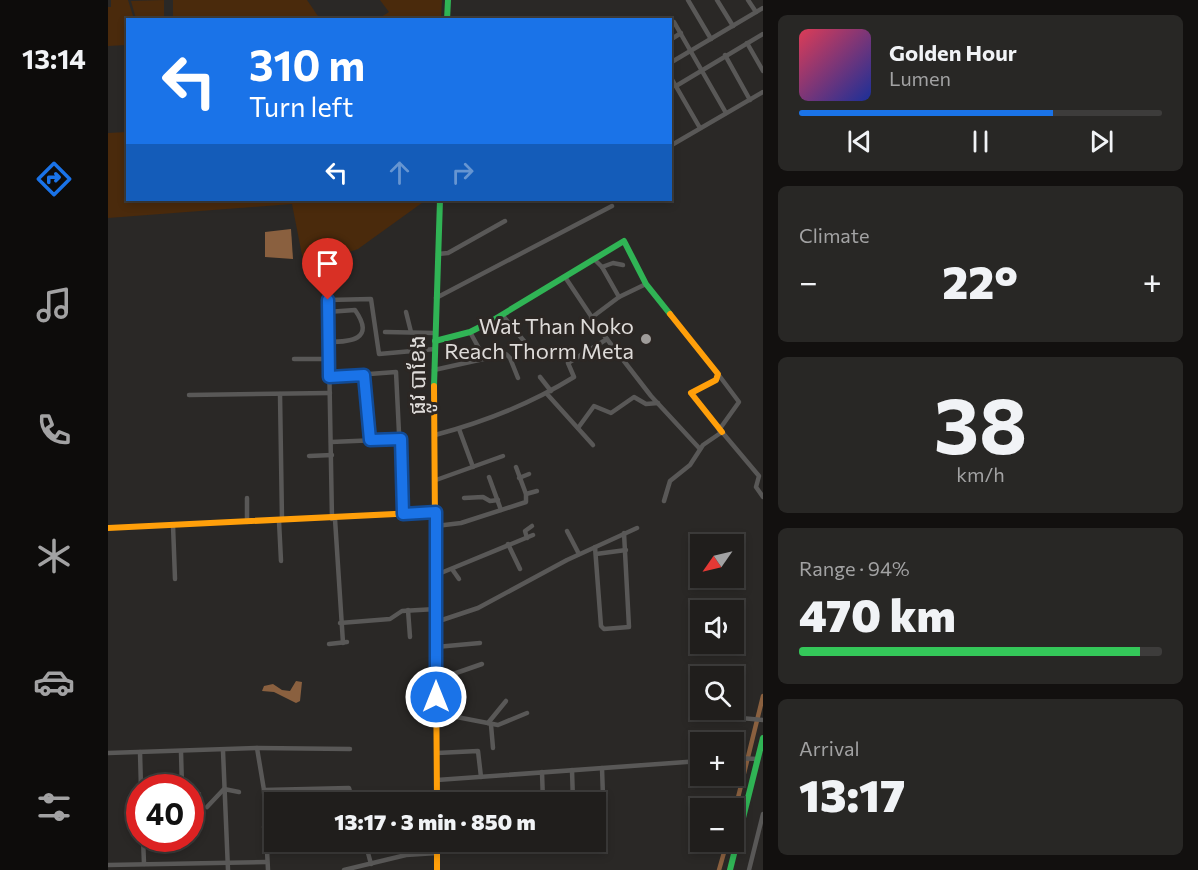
<!DOCTYPE html>
<meta charset="utf-8">
<style>
body{margin:0;font-family:Commissioner,"Noto Sans Khmer",sans-serif;background:#282725;color:#f1f3f6;height:100vh;display:flex;flex-direction:column;font-size:22px;white-space:nowrap}
*{box-sizing:border-box;margin:0}
p{font-size:20px;color:#a2a2a3}
.icon{flex:none;width:33px;height:33px;fill:none;stroke:currentColor;stroke-width:2;stroke-linecap:round;stroke-linejoin:round}
.map{position:relative;flex:1;overflow:hidden}
.details{display:flex;flex-direction:column;gap:15px;padding:15px;background:#12100f;width:435px}
.details>*{flex:none}
.top-card{position:absolute;left:18px;top:18px;width:546px;height:183px;border-radius:0px;box-shadow:0 3px 9px #0003,0 0 0 2px #3d3c3b;background:#1a73e8;color:#fff;overflow:hidden}
.needle{width:39px;rotate:236deg}
.controls{position:absolute;left:582px;top:534px;display:grid;gap:12px}
.controls a{display:grid;place-items:center;width:54px;height:54px;border-radius:0px;background:#201e1c;box-shadow:0 3px 9px #0003,0 0 0 2px #3d3c3b;font-size:30px}
.speed{position:absolute;left:18px;top:774px;display:flex;gap:12px;font-size:30px;font-weight:700;text-align:center}
.speed>*{display:grid;place-content:center;width:78px;height:78px;border-radius:50%;background:#201e1c;box-shadow:0 3px 9px #0003,0 0 0 2px #3d3c3b;line-height:1}
.speed .limit{border:9px solid #d22;background:#fff;color:#111}
.pin{position:absolute;display:grid;place-items:center;width:51px;height:51px;color:#fff;margin:-62px -26px;border-radius:50% 50% 50% 0;rotate:-45deg;box-shadow:0 0 6px #0007}
.pin .icon{rotate:45deg}
.me{position:absolute;width:66px;margin:-33px;rotate:0deg;stroke-linejoin:round;filter:drop-shadow(0 0 4px #0008)}
.turn{display:flex;align-items:center;gap:21px;height:126px;padding:0 24px;font-size:27px}
.turn .icon{width:78px;height:78px;stroke-width:2.5}
.turn b{display:block;font-size:42px;line-height:51px}
.lanes{display:flex;align-items:center;height:57px;padding:0 24px;background:#0003;justify-content:center;gap:30px;direction:ltr}
.lanes .off{opacity:.35}
.big{font-size:45px;font-weight:800;line-height:1.1}
.details .tile{flex:1;display:flex;flex-direction:column;justify-content:center;gap:9px;min-width:0;padding:0 21px;border-radius:9px;background:#282725}
.details .dial{align-items:center;gap:0}
.dial b{font-size:78px;line-height:1}
.song{display:flex;align-items:center;gap:18px}
.cover{width:72px;height:72px;border-radius:9px;background:linear-gradient(135deg,hsl(350 70% 55%),hsl(230 70% 35%))}
.played{height:6px;border-radius:3px;background:linear-gradient(90deg,#1a73e8 70%,#3d3c3b 70%)}
.keys{display:flex;justify-content:space-around;direction:ltr}
.heat{display:flex;justify-content:space-between;align-items:center;font-size:33px;direction:ltr}
.charge{height:9px;border-radius:4px;background:linear-gradient(90deg,#34c759 94%,#3d3c3b 0)}
.trip{position:absolute;left:156px;top:792px;width:342px;height:60px;border-radius:0px;background:#201e1c;box-shadow:0 3px 9px #0003,0 0 0 2px #3d3c3b;font-weight:800;line-height:60px;text-align:center}
main{display:flex;flex:1;min-height:0}
.dock{display:flex;flex-direction:column;width:108px;justify-content:space-around;align-items:center;background:#0d0c0b;color:#a2a2a3}
.dock .icon{width:42px;height:42px}
.dock .active{color:#1a73e8}
.dock b{font-size:27px;color:#f1f3f6}
.map>svg:first-child{display:block}
.green{fill:#4a2a0c}
.water{fill:#8a603f}
.lines{fill:none;stroke-linecap:round;stroke-linejoin:round}
.canal{stroke:#8a603f;stroke-width:4.5}
.street{stroke:#595857;stroke-width:4.5}
.fast{stroke:#30b455;stroke-width:6}
.slow{stroke:#ff9f0a;stroke-width:6}
.route-casing{stroke:#114b97;stroke-width:15}
.route{stroke:#1a73e8;stroke-width:10}
.poi-dot{fill:#9f9c9a;stroke:#2c2724;stroke-width:2}
.labels{text-anchor:middle;stroke-width:6;stroke-linejoin:round;paint-order:stroke}
.poi-label{font-size:22px;fill:#dedbd9;stroke:#2c2724;text-anchor:end}
.street-label{font-size:22px;fill:#dedbd9;stroke:#2c2724}
</style>
<main>
<nav class="dock">
<b>13:14</b>
<svg class="icon active" aria-label="directions" viewBox="0 0 24 24"><path d="M12 3l9 9-9 9-9-9zM9 14v-3h6M13 9l2 2-2 2"/></svg>
<svg class="icon" aria-label="music" viewBox="0 0 24 24"><path d="M9 18V5l10-2v13"/><circle cx="6" cy="18" r="3"/><circle cx="16" cy="16" r="3"/></svg>
<svg class="icon" aria-label="phone" viewBox="0 0 24 24"><path d="M5 4h4l2 5-3 2q2 4 5 5l2-3 5 2v4C11 20 4 13 5 4z"/></svg>
<svg class="icon" aria-label="climate" viewBox="0 0 24 24"><path d="M12 3v18M4 7l16 10M4 17L20 7"/></svg>
<svg class="icon" aria-label="car" viewBox="0 0 24 24"><path d="M5 17H2v-5l4-1 3-4h7l3 4 3 1v5h-3M9 17h6M6 11h13"/><circle cx="7" cy="17" r="2"/><circle cx="17" cy="17" r="2"/></svg>
<svg class="icon" aria-label="filters" viewBox="0 0 24 24"><path d="M4 7h16M4 17h16"/><circle cx="9" cy="7" r="2"/><circle cx="15" cy="17" r="2"/></svg>
</nav>
<div class="map">
<svg width="655" height="870" viewBox="0 0 655 870">
<rect width="100%" height="100%" fill="#2a2826"/>
<g class="green">
<polygon points="3,0 20,0 26,19 20,20 19,45 0,46 0,7 3,7"/>
<polygon points="56,0 56,19 28,19 23,1"/>
<polygon points="65,0 199,0 212,19 65,19"/>
<polygon points="272,0 334,0 333,19 270,19 281,12"/>
<path d="M19,132l1,68h298l-68,49c-16,7 -36,5 -55,11l-11,-56 -184,14v-85z"/>
</g>
<g class="water">
<polygon points="183,229 185,259 157,257 157,232"/>
<polygon points="188,681 194,682 192,701 188,703 166,692 154,691 156,686 165,684 174,690 182,691"/>
</g>
<g class="lines">
<g class="canal">
<polyline points="626,814 655,696"/>
<polyline points="611,870 619,842"/>
</g>
<g class="street">
<polyline points="580,0 603,39"/>
<polyline points="609,0 625,26"/>
<polyline points="640,0 648,12"/>
<polyline points="566,22 618,113"/>
<polyline points="562,40 573,33"/>
<polyline points="639,43 655,71"/>
<polyline points="617,55 642,100"/>
<polyline points="562,63 655,8"/>
<polyline points="562,76 592,128"/>
<polyline points="568,86 655,34"/>
<polyline points="562,146 655,92"/>
<polyline points="330,254 340,253 397,221"/>
<polyline points="486,259 494,267 511,297"/>
<polyline points="494,267 505,263 515,265"/>
<polyline points="457,277 495,334 543,396 592,449"/>
<polyline points="328,298 504,206"/>
<path d="M219,312l28,-2c21,30 -5,32 -27,32"/>
<polyline points="298,312 303,332"/>
<polyline points="395,316 416,341"/>
<polyline points="483,318 511,297 538,284"/>
<polyline points="277,332 327,333"/>
<polyline points="362,332 373,352"/>
<polyline points="186,359 220,359"/>
<polyline points="326,370 398,354 402,358 410,378"/>
<polyline points="610,374 631,402 611,430"/>
<polyline points="256,375 262,440"/>
<polyline points="221,377 288,372 295,514"/>
<polyline points="432,377 443,391"/>
<polyline points="172,394 174,520"/>
<polyline points="439,394 485,445"/>
<polyline points="81,395 222,393"/>
<polyline points="470,428 486,406 503,413 526,397 538,404 550,403"/>
<polyline points="351,429 365,467"/>
<path d="M327,435c49,-13 97,-32 139,-58l-6,-14 39,-24"/>
<polyline points="223,442 293,439"/>
<polyline points="201,456 224,455"/>
<polyline points="381,477 393,510"/>
<polyline points="411,478 421,474"/>
<polyline points="328,480 395,456"/>
<polyline points="418,494 429,491"/>
<polyline points="356,498 375,497 382,501 390,500"/>
<polyline points="556,501 562,481 582,465 595,445 614,432 651,476 648,487 655,497"/>
<polyline points="224,519 220,300 263,299 271,354 327,349"/>
<polyline points="227,519 235,643"/>
<polyline points="171,521 173,561"/>
<polyline points="139,522 139,498"/>
<polyline points="65,525 67,579"/>
<polyline points="328,526 353,523 418,502 418,494 408,467"/>
<polyline points="459,531 471,554"/>
<polyline points="419,538 417,531 424,526"/>
<polyline points="400,544 412,569"/>
<polyline points="487,547 493,626 496,629 521,627 516,533"/>
<polyline points="488,554 518,550"/>
<polyline points="344,569 351,579"/>
<polyline points="328,575 425,535"/>
<polyline points="300,610 302,637"/>
<polyline points="328,622 370,608 459,560 529,528"/>
<polyline points="232,623 282,619 294,611 328,609"/>
<polyline points="221,644 239,642"/>
<polyline points="328,647 372,643"/>
<polyline points="328,680 374,664"/>
<polyline points="328,713 390,725 419,713"/>
<polyline points="600,715 655,720"/>
<polyline points="380,723 398,701"/>
<polyline points="383,725 385,748"/>
<polyline points="149,748 156,790 160,870"/>
<polyline points="115,751 120,870"/>
<polyline points="32,752 33,788"/>
<polyline points="73,752 74,788"/>
<polyline points="0,753 149,748 242,749"/>
<polyline points="329,753 370,751 373,777"/>
<polyline points="626,758 650,759"/>
<polyline points="494,768 496,827"/>
<polyline points="464,770 465,802"/>
<polyline points="434,772 435,802"/>
<polyline points="329,780 592,761"/>
<polyline points="156,790 241,788 245,802"/>
<polyline points="82,794 91,794"/>
<polyline points="99,807 116,789 131,792"/>
<polyline points="156,827 166,824"/>
<polyline points="35,838 36,864"/>
<polyline points="257,842 263,864"/>
<polyline points="0,865 158,862"/>
<polyline points="236,870 298,855 329,853"/>
<polyline points="641,870 655,814"/>
</g>
<g class="fast">
<polyline points="339,20 340,0"/>
<polyline points="327,341 362,332 382,322 516,241 538,284 562,314"/>
<polyline points="326,386 332,200"/>
<polyline points="622,870 655,738"/>
</g>
<g class="slow">
<polyline points="562,314 610,374 608,380 583,393 614,432"/>
<polyline points="326,386 329,802"/>
<polyline points="0,528 328,512"/>
<polyline points="329,842 329,870"/>
</g>
</g>
<g class="lines">
<g class="route-casing">
<polyline id="route" points="220,300 221,377 256,375 262,440 293,439 295,514 328,512 328,697"/>
</g>
<use href="#route" class="route"/>
</g>
<circle class="poi-dot" cx="538" cy="339" r="6"/>
<g class="labels">
<g class="poi-label">
<text x="526" y="334">Wat Than Noko<tspan x="526" dy="25">Reach Thorm Meta</tspan></text>
</g>
<g class="street-label">
<text transform="translate(309 375) rotate(-90)" y="8">ផ្លូវ បាខែង</text>
</g>
</g>
</svg>
<div class="controls">
<a><svg class="needle" viewBox="-14 -14 28 28"><path d="M0-13l5 13h-10z" fill="#e53935"/><path d="M0 13l5-13h-10z" fill="#a2a2a3"/></svg></a>
<a><svg class="icon" aria-label="sound" viewBox="0 0 24 24"><path d="M4 9h4l5-4v14l-5-4H4zM17 9q2 3 0 6"/></svg></a>
<a><svg class="icon" aria-label="search" viewBox="0 0 24 24"><circle cx="10" cy="10" r="6"/><path d="M15 15l6 6"/></svg></a>
<a>+</a>
<a>−</a>
</div>
<div class="speed"><div class="limit">40</div></div>
<div class="pin" style="left:220px;top:300px;background:#d93025"><svg class="icon" aria-label="arrive" viewBox="0 0 24 24"><path d="M6 21V4h12l-3 4 3 4H6"/></svg></div>
<svg class="me" style="left:328px;top:697px" viewBox="-20 -20 40 40"><circle r="17" fill="#1a73e8" stroke="#fff" stroke-width="3"/><path d="M0-11L8 9 0 5-8 9z" fill="#fff"/></svg>
<div class="trip">13:17 · 3 min · 850 m</div>
<div class="top-card">
<div class="turn"><svg class="icon" aria-label="left" viewBox="0 0 24 24"><path d="M17 20v-9H6M10 6l-5 5 5 5"/></svg><div><b>310 m</b>Turn left</div></div>
<div class="lanes"><svg class="icon" aria-label="left" viewBox="0 0 24 24"><path d="M17 20v-9H6M10 6l-5 5 5 5"/></svg><svg class="icon off" aria-label="ahead" viewBox="0 0 24 24"><path d="M12 20V5M6 11l6-6 6 6"/></svg><svg class="icon off" aria-label="right" viewBox="0 0 24 24"><path d="M7 20v-9h11M14 6l5 5-5 5"/></svg></div>
</div>
</div>
<section class="details">
<div class="tile">
<div class="song"><i class="cover"></i><div><b>Golden Hour</b><p>Lumen</p></div></div>
<div class="played"></div>
<div class="keys"><svg class="icon" aria-label="previous" viewBox="0 0 24 24"><path d="M18 5L8 12l10 7zM5 5v14"/></svg><svg class="icon" aria-label="pause" viewBox="0 0 24 24"><path d="M8 5v14M16 5v14"/></svg><svg class="icon" aria-label="next" viewBox="0 0 24 24"><path d="M6 5l10 7-10 7zM19 5v14"/></svg></div>
</div>
<div class="tile"><p>Climate</p>
<div class="heat"><a>−</a><b class="big">22°</b><a>+</a></div>
</div>
<div class="tile dial"><b>38</b><p>km/h</p></div>
<div class="tile"><p>Range · 94%</p><b class="big">470 km</b><div class="charge"></div></div>
<div class="tile"><p>Arrival</p><b class="big">13:17</b></div>
</section>
</main>
